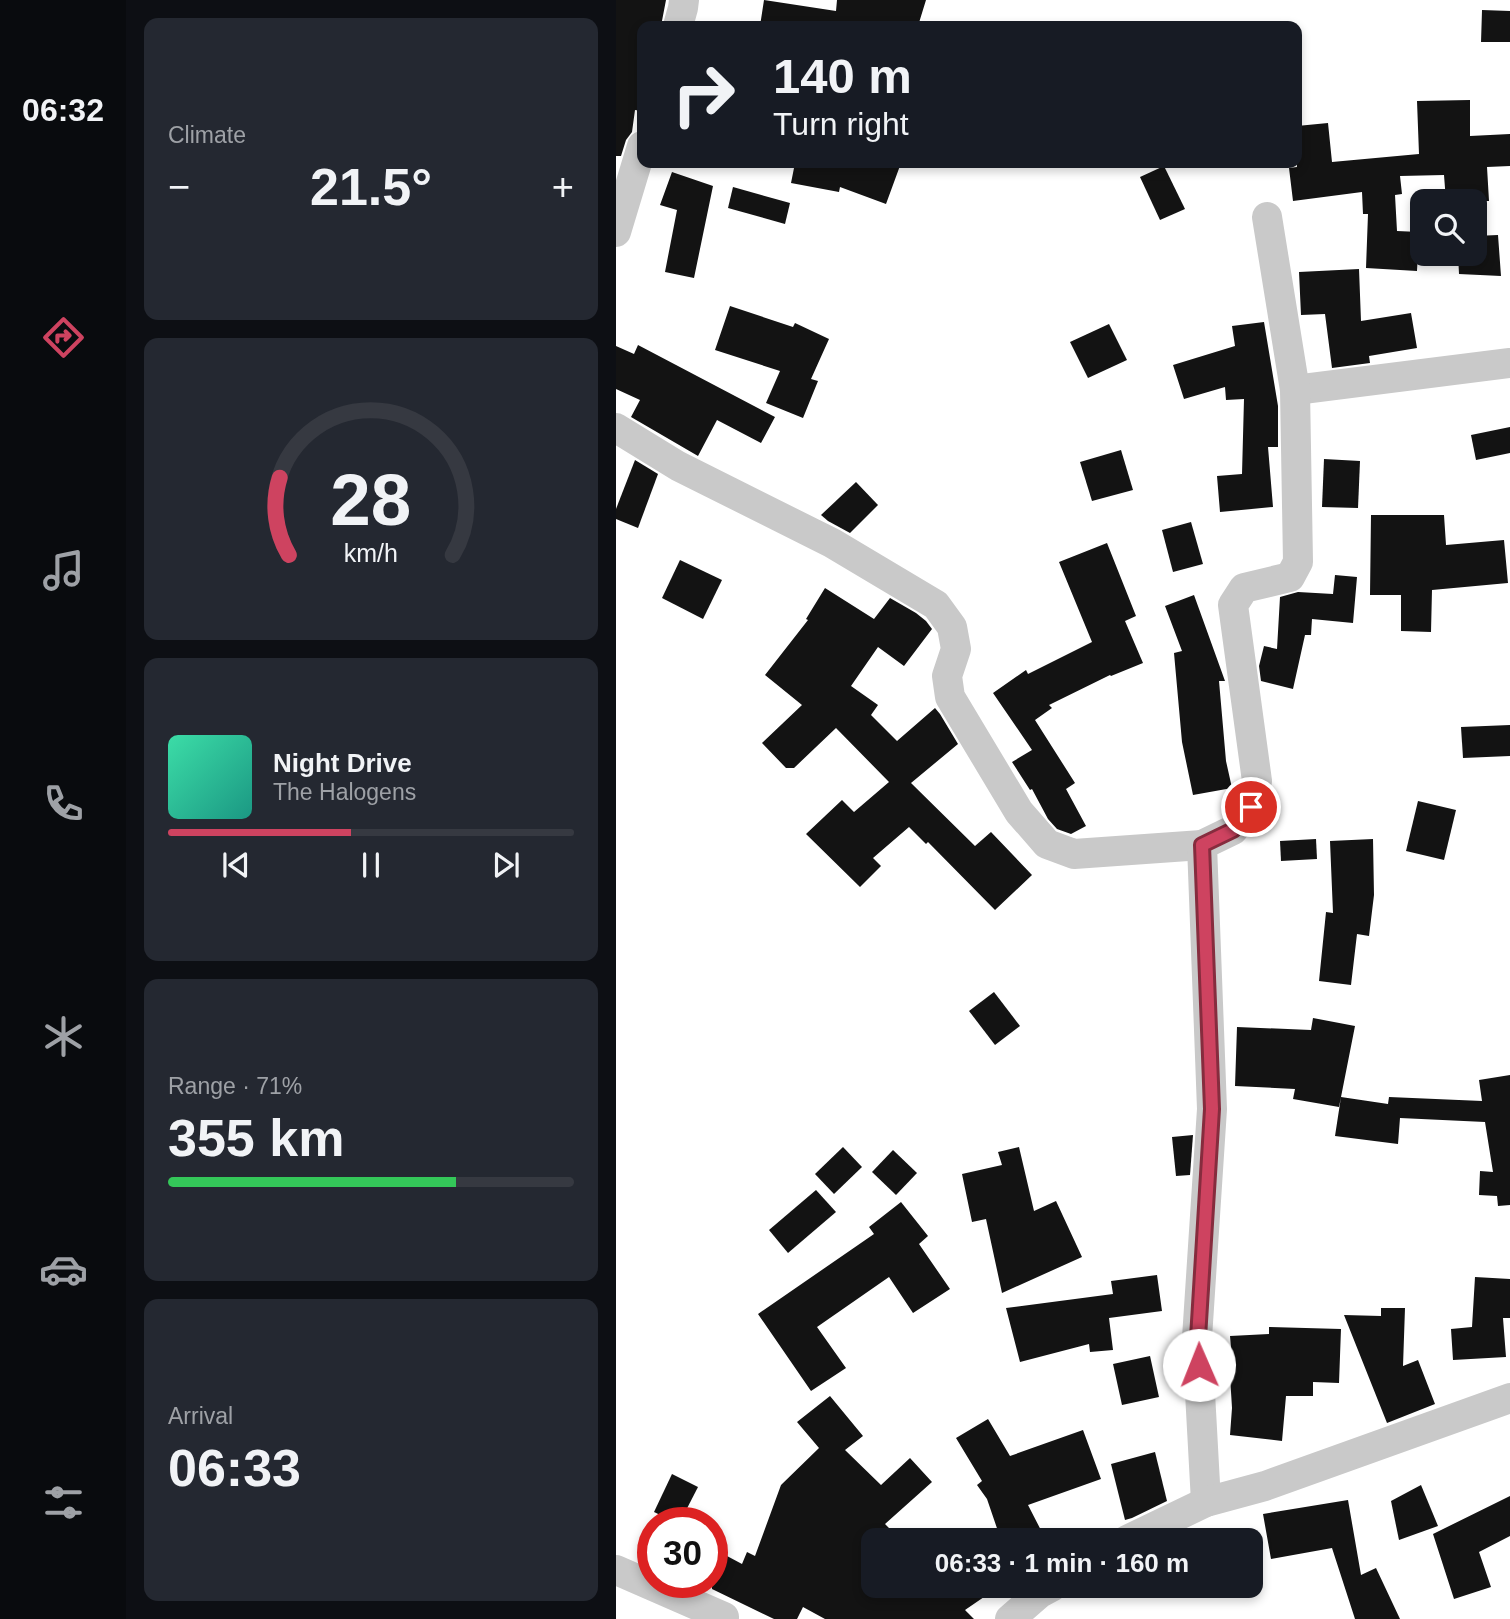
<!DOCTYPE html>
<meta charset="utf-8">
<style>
body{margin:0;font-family:Arial,sans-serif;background:#242831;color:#f1f3f6;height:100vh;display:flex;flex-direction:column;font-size:26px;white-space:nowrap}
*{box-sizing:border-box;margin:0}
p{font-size:23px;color:#9ea1a6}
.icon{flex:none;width:38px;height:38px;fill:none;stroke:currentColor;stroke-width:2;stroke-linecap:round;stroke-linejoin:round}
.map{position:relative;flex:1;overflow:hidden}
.side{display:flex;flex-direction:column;gap:18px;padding:18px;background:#0d0f14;width:490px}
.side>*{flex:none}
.banner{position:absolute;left:21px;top:21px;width:665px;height:147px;border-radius:14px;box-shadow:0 4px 10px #0003;background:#171b24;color:#f1f3f6;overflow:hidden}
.buttons{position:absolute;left:794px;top:189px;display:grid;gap:14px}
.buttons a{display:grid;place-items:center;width:77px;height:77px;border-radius:14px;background:#171b24;box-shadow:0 4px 10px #0003;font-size:35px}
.speed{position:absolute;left:21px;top:1507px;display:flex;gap:14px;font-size:35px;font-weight:700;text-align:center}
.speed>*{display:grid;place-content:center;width:91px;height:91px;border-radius:50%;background:#171b24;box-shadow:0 4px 10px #0003;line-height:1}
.speed .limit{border:10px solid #d22;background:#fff;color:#111}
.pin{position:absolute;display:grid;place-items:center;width:60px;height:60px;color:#fff;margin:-30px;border:4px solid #fff;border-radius:50%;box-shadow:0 2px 7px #0007}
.me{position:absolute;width:77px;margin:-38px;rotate:359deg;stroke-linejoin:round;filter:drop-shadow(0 0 5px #0008)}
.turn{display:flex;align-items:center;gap:24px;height:147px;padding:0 21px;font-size:32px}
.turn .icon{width:91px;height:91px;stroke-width:2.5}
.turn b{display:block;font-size:49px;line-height:60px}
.big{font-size:52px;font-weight:600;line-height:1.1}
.side .widget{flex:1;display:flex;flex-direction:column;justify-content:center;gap:10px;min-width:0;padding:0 24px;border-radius:14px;background:#242831}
.side .dial{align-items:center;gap:0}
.dial svg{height:182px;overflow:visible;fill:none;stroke:#363941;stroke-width:7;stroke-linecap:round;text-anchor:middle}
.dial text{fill:#f1f3f6;stroke:none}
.song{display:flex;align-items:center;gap:21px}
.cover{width:84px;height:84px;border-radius:10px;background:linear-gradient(135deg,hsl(160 70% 55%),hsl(170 70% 35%))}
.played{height:7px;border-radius:4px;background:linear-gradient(90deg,#ce4360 45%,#363941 45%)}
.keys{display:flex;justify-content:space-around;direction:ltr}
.heat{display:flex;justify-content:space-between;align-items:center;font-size:38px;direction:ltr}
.charge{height:10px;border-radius:5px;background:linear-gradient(90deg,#34c759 71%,#363941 0)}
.trip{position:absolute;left:245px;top:1528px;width:402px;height:70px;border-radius:14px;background:#171b24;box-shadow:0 4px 10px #0003;font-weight:600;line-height:70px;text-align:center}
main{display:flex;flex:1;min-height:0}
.dock{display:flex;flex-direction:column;width:126px;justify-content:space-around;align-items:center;background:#090b0e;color:#9ea1a6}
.dock .icon{width:49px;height:49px}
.dock .current{color:#ce4360}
.dock b{font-size:32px;color:#f1f3f6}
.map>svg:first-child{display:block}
.building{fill:#131313}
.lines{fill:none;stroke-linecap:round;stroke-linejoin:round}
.street{stroke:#c9c9c9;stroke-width:30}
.route-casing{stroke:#862c3e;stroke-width:18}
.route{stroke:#ce4360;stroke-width:12}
</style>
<main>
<nav class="dock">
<b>06:32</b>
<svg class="icon current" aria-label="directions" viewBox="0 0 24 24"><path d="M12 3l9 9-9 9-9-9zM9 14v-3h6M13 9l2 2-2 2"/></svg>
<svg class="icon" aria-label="music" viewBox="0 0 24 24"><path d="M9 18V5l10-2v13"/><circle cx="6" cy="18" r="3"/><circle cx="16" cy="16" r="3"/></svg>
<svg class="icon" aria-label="phone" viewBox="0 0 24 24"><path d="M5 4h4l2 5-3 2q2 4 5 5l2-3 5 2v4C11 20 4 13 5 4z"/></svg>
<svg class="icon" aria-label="climate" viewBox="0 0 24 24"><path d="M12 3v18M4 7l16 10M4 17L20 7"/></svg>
<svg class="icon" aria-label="car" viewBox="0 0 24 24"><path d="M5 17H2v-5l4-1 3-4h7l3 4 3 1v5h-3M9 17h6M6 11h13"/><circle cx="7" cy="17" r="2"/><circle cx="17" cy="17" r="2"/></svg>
<svg class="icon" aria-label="filters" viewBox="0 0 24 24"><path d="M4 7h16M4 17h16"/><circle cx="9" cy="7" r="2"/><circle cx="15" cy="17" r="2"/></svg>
</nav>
<section class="side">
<div class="widget"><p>Climate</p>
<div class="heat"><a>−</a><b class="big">21.5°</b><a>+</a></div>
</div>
<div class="widget dial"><svg viewBox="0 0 100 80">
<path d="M14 69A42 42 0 1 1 86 69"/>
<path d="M14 69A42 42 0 0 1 10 35" stroke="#ce4360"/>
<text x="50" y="56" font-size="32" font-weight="700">28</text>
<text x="50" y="72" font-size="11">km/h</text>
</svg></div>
<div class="widget">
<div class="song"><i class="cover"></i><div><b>Night Drive</b><p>The Halogens</p></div></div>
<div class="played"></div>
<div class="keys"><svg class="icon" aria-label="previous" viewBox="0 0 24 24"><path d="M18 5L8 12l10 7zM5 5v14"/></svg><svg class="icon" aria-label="pause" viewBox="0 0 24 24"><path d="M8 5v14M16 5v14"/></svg><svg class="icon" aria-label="next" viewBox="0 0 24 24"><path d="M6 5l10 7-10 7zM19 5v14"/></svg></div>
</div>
<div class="widget"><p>Range · 71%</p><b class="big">355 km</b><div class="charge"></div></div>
<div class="widget"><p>Arrival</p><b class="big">06:33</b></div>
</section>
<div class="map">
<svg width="894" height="1619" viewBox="0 0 894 1619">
<rect width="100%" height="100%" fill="#fff"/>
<g class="building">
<polygon points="0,0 50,0 45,26 26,26 26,111 19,110 16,132 10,140 5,156 0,156"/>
<polygon points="148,0 220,11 221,0 310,0 302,26 144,26"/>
<polygon points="866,10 894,11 894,42 865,42"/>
<polygon points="854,100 854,136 894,134 894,166 871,167 873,201 830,201 828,175 784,176 786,194 779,195 781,231 803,232 801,271 750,268 752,214 747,214 746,192 677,201 673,168 681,167 681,126 712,123 716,162 803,154 801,101"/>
<polygon points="179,163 285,163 270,204 224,187 223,192 175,183"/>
<polygon points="548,166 569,209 544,220 524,177"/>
<polygon points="56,172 97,186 78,278 49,272 61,210 44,205"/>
<polygon points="117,187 174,203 169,224 112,208"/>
<polygon points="882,235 885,276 843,274 842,254 859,254 859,236"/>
<polygon points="743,269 745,321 795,313 801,348 753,356 754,363 716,368 709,314 685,315 683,272"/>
<polygon points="114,306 177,327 179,323 213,339 195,379 202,381 187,418 150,403 164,371 99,350"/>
<polygon points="648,322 662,406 662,447 652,447 657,507 604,512 601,476 626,474 628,399 610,400 609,387 568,399 557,365 619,346 616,326"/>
<polygon points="493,324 511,360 472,378 454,342"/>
<polygon points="22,345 159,417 145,443 101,420 82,456 15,417 24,400 0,389 0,346 18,354"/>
<polygon points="894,427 894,453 860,460 855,435"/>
<polygon points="505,450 517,490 476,501 464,462"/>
<polygon points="708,459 744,461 742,508 706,507"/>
<polygon points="19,460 42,474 22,528 0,519 0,509"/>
<polygon points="240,482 262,505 234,533 212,521 205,515"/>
<polygon points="755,515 828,515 830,545 888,540 892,583 816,590 815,632 785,631 785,595 754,595"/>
<polygon points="575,522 587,564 557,572 546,530"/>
<polygon points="491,543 520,616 509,621 527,663 495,676 494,675 433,705 436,708 419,720 459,783 450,789 470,826 455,834 441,829 432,819 416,789 414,790 396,762 416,750 377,693 410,670 412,674 476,642 443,562"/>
<polygon points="64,560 106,580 87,619 46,598"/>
<polygon points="719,575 741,577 737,623 696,619 695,635 689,635 677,689 645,681 643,666 648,646 661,649 664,597 682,592 717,594"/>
<polygon points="209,588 258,619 274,598 300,613 310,621 316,629 288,666 262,647 235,686 262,705 255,715 281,741 319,708 324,714 342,744 295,783 359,846 375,832 416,875 379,910 312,842 310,844 293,827 257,858 265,866 244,887 190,834 226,800 238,812 273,782 220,728 178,768 170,768 146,743 186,705 149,675 192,620 190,619"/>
<polygon points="578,595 609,681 603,681 610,761 616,788 577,795 566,742 558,653 566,651 549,606"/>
<polygon points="894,725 894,756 847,758 845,727"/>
<polygon points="802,801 840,810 828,860 790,851"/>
<polygon points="700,839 701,859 665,861 664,841"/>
<polygon points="757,839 758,895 753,936 741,934 735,985 703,981 710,912 717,913 714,841"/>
<polygon points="378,992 404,1026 379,1045 353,1011"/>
<polygon points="697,1018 739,1026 725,1097 772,1104 773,1097 866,1101 863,1080 894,1075 894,1205 882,1206 881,1196 863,1195 864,1171 877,1172 869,1122 784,1118 782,1144 719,1136 725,1097 723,1107 677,1099 679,1089 619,1086 621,1027 695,1030"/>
<polygon points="577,1135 574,1175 560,1176 556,1137"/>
<polygon points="227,1147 246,1167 218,1194 199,1174"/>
<polygon points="403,1147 418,1211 440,1201 466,1257 386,1293 370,1219 356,1222 346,1174 386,1165 382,1152"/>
<polygon points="277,1150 301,1173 280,1195 256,1172"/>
<polygon points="200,1190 220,1212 172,1253 153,1230"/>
<polygon points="285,1202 312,1236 303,1244 334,1289 297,1313 273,1277 201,1327 230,1368 195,1391 142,1314 258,1234 253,1227"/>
<polygon points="541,1275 546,1311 493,1318 497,1350 474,1352 473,1344 404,1362 390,1308 497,1294 495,1281"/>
<polygon points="859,1277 894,1279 894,1318 887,1318 890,1357 837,1360 835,1329 856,1327"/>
<polygon points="765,1308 789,1308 787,1366 802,1360 819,1404 771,1423 728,1315 765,1316"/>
<polygon points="653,1327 725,1329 723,1383 697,1382 697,1396 670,1396 666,1441 614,1435 616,1408 613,1359 616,1359 614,1336 653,1334"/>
<polygon points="534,1356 543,1397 506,1405 497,1364"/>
<polygon points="214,1396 247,1436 229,1450 265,1485 294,1458 316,1482 269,1524 275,1530 266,1540 257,1540 257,1551 245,1565 257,1572 257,1586 384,1586 349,1610 358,1619 209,1619 187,1607 181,1619 158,1619 96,1589 96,1548 126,1564 131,1552 139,1556 165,1485 203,1448 181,1422"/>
<polygon points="372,1419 394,1456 467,1430 485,1479 412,1505 430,1540 385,1540 371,1499 361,1485 366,1481 340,1438"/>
<polygon points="539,1452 551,1501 516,1518 509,1520 495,1464"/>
<polygon points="56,1474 82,1487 64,1522 59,1522 38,1512"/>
<polygon points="805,1485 822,1526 783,1540 775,1501"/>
<polygon points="894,1496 894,1536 863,1552 875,1587 838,1599 817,1534"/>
<polygon points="732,1500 745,1575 760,1568 784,1619 739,1619 716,1548 655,1559 647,1514"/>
</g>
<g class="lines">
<g class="street">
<polyline points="62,26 67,8 68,0"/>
<polyline points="0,232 26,146"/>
<polyline points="679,390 894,363"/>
<polyline points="0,428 62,466 216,543 320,605 336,627 340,649 331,676 334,697 403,812 431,844 458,854 586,845"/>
<polyline points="590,1502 581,1338 596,1109 586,845 617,830 635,807 641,781 617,605 628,588 674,577 682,562 679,390 651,217"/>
<polyline points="511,1540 590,1502 649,1486 894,1398"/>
<polyline points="0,1570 108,1617 107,1619"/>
<polyline points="394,1619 424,1593 437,1586"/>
</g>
</g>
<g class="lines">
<g class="route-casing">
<polyline id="route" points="583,1365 582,1338 596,1109 586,845 617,830 635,807"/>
</g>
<use href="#route" class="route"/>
</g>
</svg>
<div class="buttons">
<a><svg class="icon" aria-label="search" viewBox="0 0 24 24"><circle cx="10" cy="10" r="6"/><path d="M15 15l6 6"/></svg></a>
</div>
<div class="speed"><div class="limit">30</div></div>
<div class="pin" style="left:635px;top:807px;background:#d93025"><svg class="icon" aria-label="arrive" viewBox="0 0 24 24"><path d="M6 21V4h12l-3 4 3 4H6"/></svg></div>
<svg class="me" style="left:583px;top:1365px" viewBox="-20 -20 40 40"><circle r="19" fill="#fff"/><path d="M0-13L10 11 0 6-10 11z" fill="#ce4360"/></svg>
<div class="trip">06:33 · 1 min · 160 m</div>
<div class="banner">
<div class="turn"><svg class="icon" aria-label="right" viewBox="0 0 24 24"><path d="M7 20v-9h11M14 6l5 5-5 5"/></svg><div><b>140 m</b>Turn right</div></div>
</div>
</div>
</main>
